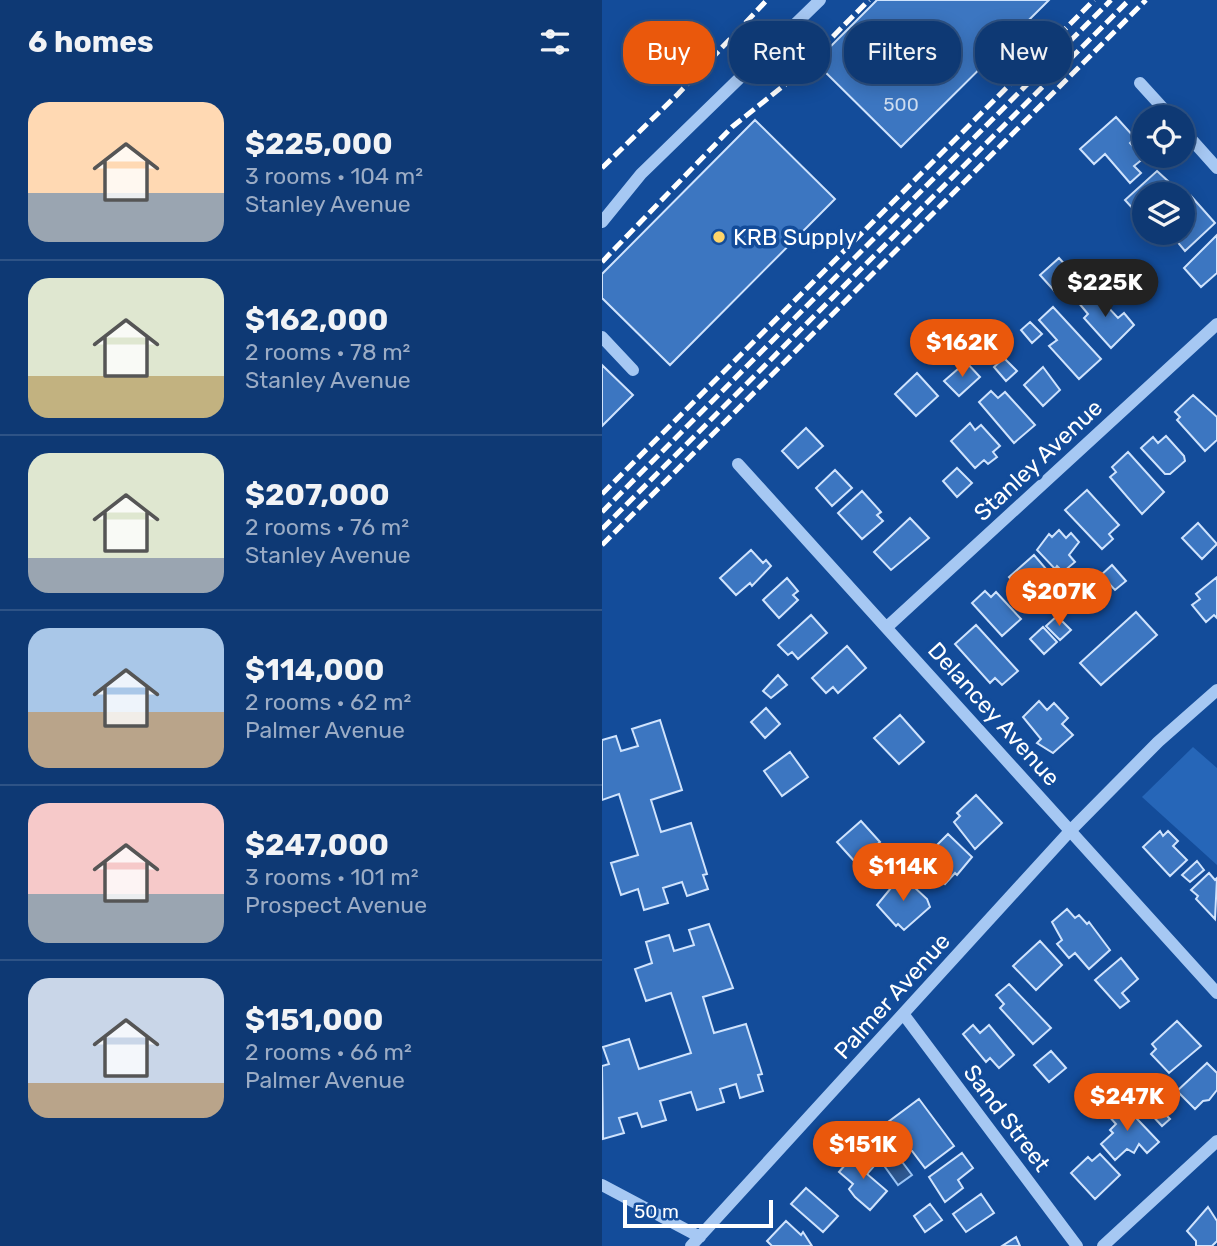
<!DOCTYPE html>
<html lang="en">
<head>
<meta charset="utf-8">
<style>
  body { margin:0; font-family:Rubik,sans-serif; background:#174079; color:#f1f3f6; height:100vh; display:flex; flex-direction:column; font-size:26px; white-space:nowrap }
  * { box-sizing:border-box; margin:0 }
  p { font-size:23px; color:#9bacc5 }
  .icon { flex:none; width:38px; height:38px; fill:none; stroke:currentColor; stroke-width:2; stroke-linecap:round; stroke-linejoin:round }
  .map { position:relative; flex:1; overflow:hidden }
  .side { display:flex; flex-direction:column; background:#0e3974; width:602px }
  .side>* { flex:none }
  .hud { position:absolute; left:21px; top:21px; width:488px; height:63px; display:flex; gap:14px }
  .fabs { position:absolute; left:530px; top:105px; display:grid; gap:14px }
  .fabs a { display:grid; place-items:center; width:63px; height:63px; border-radius:50%; background:#0e3974; box-shadow:0 4px 18px #0003,0 0 0 2px #2e5386; font-size:35px }
  .scale { position:absolute; left:21px; bottom:18px; width:150px; box-sizing:border-box; padding-left:7px; border:4px solid #fff; border-top:0; font-size:19px; line-height:24px; white-space:nowrap; color:#fff; -webkit-text-stroke:5px #134c9a; paint-order:stroke }
  .price { position:absolute; translate:-50% -60px; padding:0 16px; border-radius:24px; background:#ea580c; color:#fff; font-size:23px; line-height:46px; filter:drop-shadow(0 2px 4px #0008) }
  .price::after { content:''; position:absolute; left:50%; top:42px; width:21px; height:16px; margin-left:-10px; background:inherit; clip-path:polygon(0 0,100% 0,50% 100%) }
  .price.on { background:#222; color:#fff }
  ul { padding:0; list-style:none }
  li { display:flex; align-items:center; gap:21px; height:175px; padding:0 28px }
  li+li { border-top:2px solid #2e5386 }
  li span { display:grid; place-items:center; flex:none; width:196px; height:140px; border-radius:21px; color:#555 }
  li>.icon { margin-inline-start:auto }
  span .icon { width:84px; height:84px; fill:#fffc; stroke-width:1 }
  li b { font-size:30px }
  h2 { display:flex; justify-content:space-between; align-items:center; height:84px; padding:0 28px; font-size:30px }
  .pill { padding:0 24px; border-radius:28px; background:#0e3974; box-shadow:0 4px 18px #0003,0 0 0 2px #2e5386; font-size:24px; line-height:63px }
  .pill.on { background:#ea580c; color:#fff }
  main { display:flex; flex:1; min-height:0 }
  .map>svg:first-child { display:block }
  .green { fill:#2666b8 }
  .water { fill:#2d5790; stroke:#98c3f6; stroke-width:2 }
  .building { fill:#3c76c1; stroke:#cfe3fd; stroke-width:2 }
  .lines { fill:none; stroke-linecap:round; stroke-linejoin:round }
  .minor { stroke:#a6c8f3; stroke-width:12 }
  .rail { stroke:#fff; stroke-width:5; stroke-dasharray:12 5; stroke-linecap:butt }
  .poi-dot { fill:#ffd569; stroke:#134c9a; stroke-width:2.5 }
  .labels { text-anchor:middle; dominant-baseline:central; stroke-width:7; stroke-linejoin:round; paint-order:stroke }
  .number-label { font-size:19px; fill:#ceddf0 }
  .poi-label { font-size:23px; fill:#fff; stroke:#134c9a; text-anchor:start }
  .street-label { font-size:23px; fill:#fff; stroke:#134c9a }
</style>
</head>
<body>
<main>
<section class="side">
<h2>6 homes<svg class="icon" aria-label="filters" viewBox="0 0 24 24"><path d="M4 7h16M4 17h16"/><circle cx="9" cy="7" r="2"/><circle cx="15" cy="17" r="2"/></svg></h2>
<ul>
<li><span style="background:linear-gradient(#ffd9b3 65%,#9aa5b1 0)"><svg class="icon" aria-label="home" viewBox="0 0 24 24"><path d="M3 11l9-7 9 7M6 9v11h12V9"/></svg></span><div><b>$225,000</b><p>3 rooms · 104 m²</p><p>Stanley Avenue</p></div></li>
<li><span style="background:linear-gradient(#dfe7d0 70%,#c2b280 0)"><svg class="icon" aria-label="home" viewBox="0 0 24 24"><path d="M3 11l9-7 9 7M6 9v11h12V9"/></svg></span><div><b>$162,000</b><p>2 rooms · 78 m²</p><p>Stanley Avenue</p></div></li>
<li><span style="background:linear-gradient(#dfe7d0 75%,#9aa5b1 0)"><svg class="icon" aria-label="home" viewBox="0 0 24 24"><path d="M3 11l9-7 9 7M6 9v11h12V9"/></svg></span><div><b>$207,000</b><p>2 rooms · 76 m²</p><p>Stanley Avenue</p></div></li>
<li><span style="background:linear-gradient(#a9c7e8 60%,#b9a48a 0)"><svg class="icon" aria-label="home" viewBox="0 0 24 24"><path d="M3 11l9-7 9 7M6 9v11h12V9"/></svg></span><div><b>$114,000</b><p>2 rooms · 62 m²</p><p>Palmer Avenue</p></div></li>
<li><span style="background:linear-gradient(#f6c9c9 65%,#9aa5b1 0)"><svg class="icon" aria-label="home" viewBox="0 0 24 24"><path d="M3 11l9-7 9 7M6 9v11h12V9"/></svg></span><div><b>$247,000</b><p>3 rooms · 101 m²</p><p>Prospect Avenue</p></div></li>
<li><span style="background:linear-gradient(#c9d6e8 75%,#b9a48a 0)"><svg class="icon" aria-label="home" viewBox="0 0 24 24"><path d="M3 11l9-7 9 7M6 9v11h12V9"/></svg></span><div><b>$151,000</b><p>2 rooms · 66 m²</p><p>Palmer Avenue</p></div></li>
</ul>
</section>
<div class="map">
<svg width="615" height="1246" viewBox="0 0 615 1246">
  <rect width="100%" height="100%" fill="#134c9a"/>
  <path class="green" d="M591,747l24,21v97l-75,-68z"/>
  <path class="water" d="M294,1148l4,5 -3,2 15,20 -14,10 -18,-25z"/>
  <path class="building" d="M275,0h172l-148,147 -86,-85z
    M514,117l19,21 -5,5 14,15 -10,8 7,7 -11,10 -25,-29 -11,10 -14,-15z
    M153,120l80,79 -165,166 -68,-67v-24z
    M555,171l23,21 -36,2v27l-19,-21z
    M589,196l24,27 -30,28 -10,-12 10,-8 -2,-28z
    M615,235v38l-16,14 -17,-19z
    M457,258l19,21 -19,17 -19,-21z
    M490,290l26,28 6,-5 10,12 -23,23 -27,-30 4,-4 -10,-12z
    M451,307l48,52 -22,20 -30,-33 8,-6 -18,-20z
    M428,322l12,12 -10,9 -11,-13z
    M402,358l13,13 -11,10 -12,-14z
    M364,362l14,15 -21,19 -15,-15z
    M0,365l31,30 -31,31z
    M441,367l17,23 -17,16 -19,-21z
    M315,373l21,23 -22,20 -21,-22z
    M389,391l7,7 7,-6 30,33 -21,18 -35,-41z
    M591,395l24,22v23l-12,11 -28,-31 3,-3 -5,-5z
    M368,423l5,7 6,-5 19,21 -7,6 4,5 -9,7 -4,-4 -9,8 -24,-27z
    M204,428l17,18 -25,22 -16,-17z
    M564,436l18,20 1,5 -15,13h-5l-24,-26 12,-11 5,6z
    M526,452l36,40 -22,22 -32,-37 6,-5 -4,-5z
    M355,468l15,15 -15,14 -14,-16z
    M233,470l17,18 -20,18 -16,-18z
    M485,490l32,35 -10,9 4,5 -11,10 -37,-39z
    M260,491l19,21 -4,3 6,6 -21,18 -24,-26z
    M308,518l19,20 -38,32 -17,-18z
    M596,523l19,21 -15,15 -20,-21z
    M457,530l7,8 5,-5 8,9 -10,13 6,7 -12,10 -6,-6 -2,3 -18,-19 12,-16 3,3z
    M149,550l12,13 3,-3 5,6 -19,20 -2,-3 -14,12 -16,-17z
    M432,555l13,15 -5,4 12,13 -20,18 -25,-28z
    M510,565l14,16 -11,9 -14,-15z
    M615,577v41l-3,-3 -8,7 -14,-17 8,-6 -4,-5z
    M185,578l11,13 -5,4 5,5 -19,18 -16,-18z
    M383,591l6,6 5,-5 25,27 -19,17 -30,-33z
    M534,612l21,23 -56,50 -21,-22z
    M209,615l16,18 -29,26 -6,-7 -4,3 -10,-10z
    M455,616l14,14 -11,10 -14,-14z
    M374,625l42,46 -16,14 -7,-7 -5,5 -35,-39z
    M441,627l14,15 -13,12 -14,-15z
    M245,646l19,22 -28,25 -5,-6 -7,6 -14,-15z
    M176,675l9,10 -16,13 -8,-7z
    M437,701l8,9 7,-7 14,15 -6,6 11,11 -20,18 -16,-10 4,-4 -18,-22z
    M164,708l14,16 -15,14 -14,-16z
    M298,715l24,27 -25,22 -25,-26z
    M58,720l22,70 -31,10 10,32 30,-9 16,51 -4,1 5,14 -21,7 -5,-14 -19,6 5,15 -24,7 -6,-21 -17,6 -10,-32 27,-8 -19,-61 -17,6v-60l14,-4 5,15 17,-5 -6,-17z
    M188,752l18,25 -26,19 -18,-25z
    M374,795l26,28 -27,26 -21,-27 6,-6 -3,-3z
    M259,821l19,21 -24,21 -19,-21z
    M558,831l3,5 5,-5 10,10 -5,5 14,14 -17,16 -27,-29z
    M346,834l24,23 -15,18 -2,-2 -10,11 -24,-23z
    M595,861l7,9 -14,12 -8,-7z
    M297,873l28,26 3,8 -26,23 -6,-6 -2,2 -19,-21 14,-17 -4,-4z
    M607,873l6,7 2,-2 -2,41 -19,-20 2,-3 -7,-6z
    M465,909l8,9 4,-3 8,9 2,-2 21,28 -21,19 -14,-16 -6,5 -12,-14 5,-4 -10,-18z
    M107,924l24,64 -30,9 11,36 32,-9 16,50 -4,1 5,16 -23,7 -4,-14 -16,5 4,13 -27,8 -6,-18 -31,9 6,19 -24,7 -5,-14 -18,5 5,15 -21,6 -1,-73 7,-2 -6,-17 26,-8 10,30 52,-16 -20,-60 -25,8 -11,-32 17,-6 -6,-21 23,-7 5,16 20,-6 -5,-15z
    M438,941l22,24 -26,25 -23,-24z
    M519,958l17,21 -16,14 7,8 -9,7 -25,-28z
    M407,984l42,44 -18,16 -33,-36 4,-4 -8,-9z
    M575,1021l24,25 -32,27 -18,-19 5,-5 -4,-5z
    M371,1025l7,8 9,-8 25,30 -15,13 -9,-10 -4,4 -23,-28z
    M449,1051l15,17 -17,14 -15,-17z
    M605,1063l10,10v17l-8,10 -6,1 -8,8 -18,-18z
    M317,1099l35,47 -29,22 -13,-17 -10,-2 -18,-24z
    M518,1101l39,41 -12,11 -8,-9 -5,9 -7,-4 -12,11 -14,-16 12,-11 -3,-3 6,-6 -9,-10z
    M554,1105l14,14 -8,7 -13,-14z
    M255,1151l17,15 -7,8 20,17 -17,19 -15,-13 -6,-8 4,-5 -14,-12z
    M360,1153l11,15 -15,12 5,8 -18,14 -16,-25z
    M498,1154l20,21 -25,24 -24,-26 17,-16 4,4z
    M204,1188l32,28 -15,16 -32,-28z
    M379,1194l13,19 -28,19 -13,-18z
    M328,1204l12,16 -17,12 -11,-16z
    M606,1207l9,14v20l-5,5h-16v-5l-9,-10z
    M184,1221l15,14 2,-3 9,14h-40l-5,-5z
    M414,1237l4,9h-18z"/>
  <g class="lines">
    <path class="minor" d="M538,83l31,34
      M581,130l34,38
      M0,222l39,-48 179,-174
      M0,337l31,33
      M136,464l479,529
      M285,627l330,-303
      M302,1015l173,231
      M0,1185l98,52
      M89,1246l379,-415 88,-89 59,-52
      M501,1246l114,-105"/>
    <path class="rail" d="M0,168l76,-74 89,-94
      M0,262l130,-135 55,-44 82,-83
      M0,494l492,-494
      M0,512l509,-512
      M0,529l527,-529
      M0,545l544,-545"/>
  </g>
  <circle class="poi-dot" cx="117" cy="237" r="7"/>
  <g class="labels">
    <g class="number-label">
      <text x="299" y="104">500</text>
    </g>
    <g class="poi-label">
      <text x="131" y="237">KRB Supply</text>
    </g>
    <g class="street-label">
      <text transform="translate(436 460) rotate(-43)">Stanley Avenue</text>
      <text transform="translate(392 714) rotate(48)">Delancey Avenue</text>
      <text transform="translate(290 996) rotate(-48)">Palmer Avenue</text>
      <text transform="translate(405 1118) rotate(53)">Sand Street</text>
    </g>
  </g>
</svg>
<div class="fabs">
<a><svg class="icon" aria-label="locate" viewBox="0 0 24 24"><circle cx="12" cy="12" r="6"/><path d="M12 2v4M12 18v4M2 12h4M18 12h4"/></svg></a>
<a><svg class="icon" aria-label="layers" viewBox="0 0 24 24"><path d="M12 4l9 5-9 5-9-5zM3 14l9 5 9-5"/></svg></a>
</div>
<div class="scale">50 m</div>
<b class="price on" style="left:503px;top:319px">$225K</b>
<b class="price" style="left:360px;top:379px">$162K</b>
<b class="price" style="left:457px;top:628px">$207K</b>
<b class="price" style="left:301px;top:903px">$114K</b>
<b class="price" style="left:525px;top:1133px">$247K</b>
<b class="price" style="left:261px;top:1181px">$151K</b>
<div class="hud">
<a class="pill on">Buy</a>
<a class="pill">Rent</a>
<a class="pill">Filters</a>
<a class="pill">New</a>
</div>
</div>
</main>
</body>
</html>
